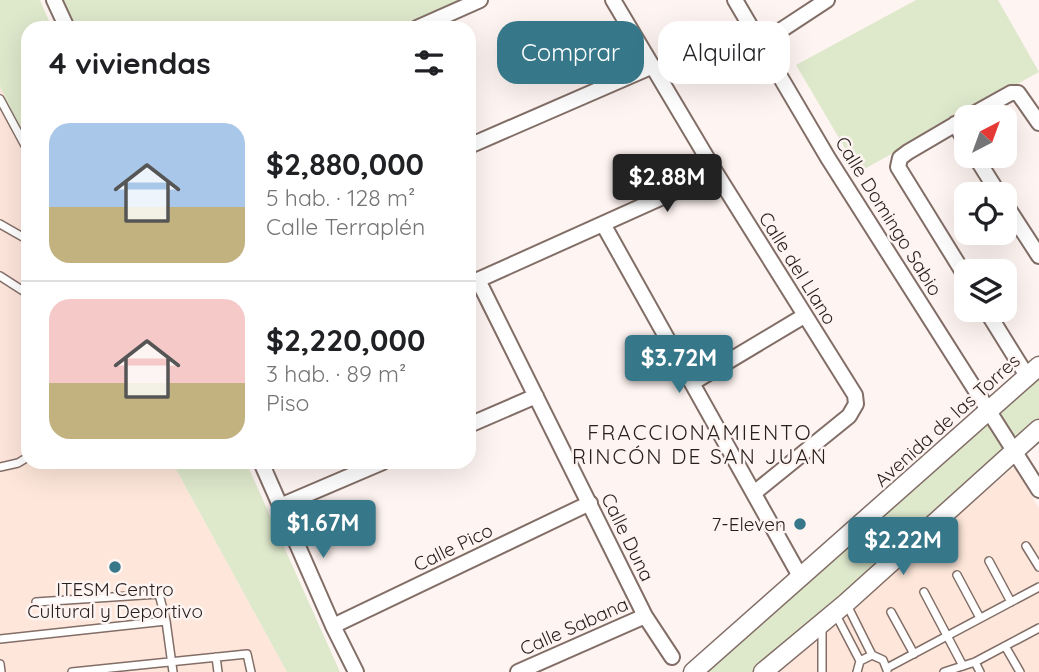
<!DOCTYPE html>
<html lang="es">
<head>
<meta charset="utf-8">
<style>
  body { margin:0; font-family:Quicksand,sans-serif; background:#f6f6f6; color:#202124; height:100vh; display:flex; flex-direction:column; font-size:26px; white-space:nowrap }
  * { box-sizing:border-box; margin:0 }
  p { font-size:23px; color:#757577 }
  .icon { flex:none; width:38px; height:38px; fill:none; stroke:currentColor; stroke-width:2; stroke-linecap:round; stroke-linejoin:round }
  .map { position:relative; flex:1; overflow:hidden }
  .side { position:absolute; left:21px; top:21px; width:455px; height:448px; display:flex; flex-direction:column; background:#fff; border-radius:21px; box-shadow:0 7px 28px #0002 }
  .side>* { flex:none }
  .banner { position:absolute; left:497px; top:21px; width:436px; height:63px; display:flex; gap:14px }
  .needle { width:46px; rotate:41deg }
  .tools { position:absolute; left:954px; top:105px; display:grid; gap:14px }
  .tools a { display:grid; place-items:center; width:63px; height:63px; border-radius:14px; background:#fff; box-shadow:0 7px 28px #0002; font-size:35px }
  .price { position:absolute; translate:-50% -60px; padding:0 16px; border-radius:7px; background:#36788a; color:#fff; font-size:23px; line-height:46px; filter:drop-shadow(0 2px 4px #0008) }
  .price::after { content:''; position:absolute; left:50%; top:42px; width:21px; height:16px; margin-left:-10px; background:inherit; clip-path:polygon(0 0,100% 0,50% 100%) }
  .price.current { background:#222; color:#fff }
  ul { padding:0; list-style:none }
  li { display:flex; align-items:center; gap:21px; height:175px; padding:0 28px }
  li+li { border-top:2px solid #e0e0e0 }
  li span { display:grid; place-items:center; flex:none; width:196px; height:140px; border-radius:21px; color:#555 }
  li>.icon { margin-inline-start:auto }
  span .icon { width:84px; height:84px; fill:#fffc; stroke-width:1 }
  li b { font-size:30px }
  h2 { display:flex; justify-content:space-between; align-items:center; height:84px; padding:0 28px; font-size:30px }
  .chip { padding:0 24px; border-radius:21px; background:#fff; box-shadow:0 7px 28px #0002; font-size:24px; line-height:63px }
  .chip.current { background:#36788a; color:#fff }
  .map>svg:first-child { display:block }
  .built { fill:#fee5dc }
  .education { fill:#fee7da }
  .green { fill:#dee8cb }
  .lines { fill:none; stroke-linecap:round; stroke-linejoin:round }
  .service-casing { stroke:#826e67; stroke-width:10 }
  .minor-casing { stroke:#826e67; stroke-width:18 }
  .tertiary-casing { stroke:#826e67; stroke-width:21 }
  .service { stroke:#fff; stroke-width:7 }
  .minor { stroke:#fff; stroke-width:14 }
  .tertiary { stroke:#fff; stroke-width:18 }
  .poi-dot { fill:#36788a; stroke:#fef4f1; stroke-width:2.5 }
  .labels { text-anchor:middle; dominant-baseline:central; stroke-width:5; stroke-linejoin:round; paint-order:stroke }
  .street-label { font-size:19px; fill:#271f1c; stroke:#fef4f1 }
  .poi-label { font-size:19px; fill:#271f1c; stroke:#fef4f1; text-anchor:end }
  .neighbourhood-label { font-size:21px; letter-spacing:2px; fill:#271f1c; stroke:#fef4f1 }
</style>
</head>
<body>
<div class="map">
<svg width="1039" height="672" viewBox="0 0 1039 672">
  <rect width="100%" height="100%" fill="#fef4f1"/>
  <path class="built" d="M0,86l28,61v312l-28,2z"/>
  <path class="education" d="M28,459v3h144l115,210h-287v-211z
    M1014,467l25,41v164h-267z"/>
  <path class="green" d="M0,0h40l12,28h-24v119l-28,-61z
    M61,0h403l-63,28h-328z
    M916,0h82l41,72 -180,100 -63,-107z
    M1039,368v61l-21,17 -24,-38z
    M987,422l19,31 -250,219h-56z
    M172,462h74l94,210h-53z"/>
  <g class="lines">
    <g class="service-casing">
      <path id="service" d="M0,99l28,52
        M0,224l28,16
        M0,276l28,18
        M0,467l18,-4 10,-6
        M1026,546l13,21
        M989,561l22,41
        M957,575l23,43
        M924,592l39,74
        M36,602l123,-8 7,27
        M846,603l26,52
        M891,612l23,42
        M835,613l25,48
        M0,639l166,-18 7,51
        M1005,646l15,26
        M216,657l2,15
        M975,662l5,10
        M0,664l1,8
        M887,668l152,-81
        M72,672l175,-18 4,18
        M822,672v-45
        M857,672l3,-11 12,-6 11,5 4,10
        M944,672l31,-10 64,-34"/>
    </g>
    <g class="minor-casing">
      <path id="minor" d="M54,0l13,28
        M613,0l103,173 139,222 1,9 -7,12 -95,77
        M735,0l93,158 211,332
        M417,28l63,-28
        M760,44l67,-44
        M968,117l43,-24h7l21,30
        M966,118l-58,34 -8,6 -2,9 68,110
        M955,124l11,18
        M469,146l184,-80
        M975,156l24,38
        M1004,202l35,54
        M603,224l198,354
        M478,280l167,336 27,41
        M469,284l247,-111
        M986,310l41,66
        M692,383l112,-67
        M469,425l67,-29
        M261,462l72,164 23,46
        M280,506l103,-44
        M333,626l257,-123
        M518,672l127,-56"/>
    </g>
    <g class="tertiary-casing">
      <path id="tertiary" d="M693,672l346,-306
        M763,672l83,-69 193,-174"/>
    </g>
    <use href="#service" class="service"/>
    <use href="#minor" class="minor"/>
    <use href="#tertiary" class="tertiary"/>
  </g>
  <g class="poi-dot">
    <circle cx="800" cy="524" r="7"/>
    <circle cx="115" cy="567" r="7"/>
  </g>
  <g class="labels">
    <g class="street-label">
      <text transform="translate(889 216) rotate(58)">Calle Domingo Sabio</text>
      <text transform="translate(798 268) rotate(58)">Calle del Llano</text>
      <text transform="translate(947 420) rotate(-42)">Avenida de las Torres</text>
      <text transform="translate(628 537) rotate(64)">Calle Duna</text>
      <text transform="translate(453 547) rotate(-26)">Calle Pico</text>
      <text transform="translate(574 626) rotate(-24)">Calle Sabana</text>
    </g>
    <g class="poi-label">
      <text x="786" y="524">7-Eleven</text>
      <text x="115" y="589" text-anchor="middle">ITESM Centro<tspan x="115" dy="22">Cultural y Deportivo</tspan></text>
    </g>
    <g class="neighbourhood-label">
      <text x="700" y="432">FRACCIONAMIENTO<tspan x="700" dy="24">RINCÓN DE SAN JUAN</tspan></text>
    </g>
  </g>
</svg>
<div class="tools">
<a><svg class="needle" viewBox="-14 -14 28 28"><path d="M0-13l5 13h-10z" fill="#e53935"/><path d="M0 13l5-13h-10z" fill="#757577"/></svg></a>
<a><svg class="icon" aria-label="locate" viewBox="0 0 24 24"><circle cx="12" cy="12" r="6"/><path d="M12 2v4M12 18v4M2 12h4M18 12h4"/></svg></a>
<a><svg class="icon" aria-label="layers" viewBox="0 0 24 24"><path d="M12 4l9 5-9 5-9-5zM3 14l9 5 9-5"/></svg></a>
</div>
<b class="price current" style="left:667px;top:214px">$2.88M</b>
<b class="price" style="left:679px;top:395px">$3.72M</b>
<b class="price" style="left:323px;top:560px">$1.67M</b>
<b class="price" style="left:903px;top:577px">$2.22M</b>
<div class="banner">
<a class="chip current">Comprar</a>
<a class="chip">Alquilar</a>
</div>
<section class="side">
<h2>4 viviendas<svg class="icon" aria-label="filters" viewBox="0 0 24 24"><path d="M4 7h16M4 17h16"/><circle cx="9" cy="7" r="2"/><circle cx="15" cy="17" r="2"/></svg></h2>
<ul>
<li><span style="background:linear-gradient(#a9c7e8 60%,#c2b280 0)"><svg class="icon" aria-label="home" viewBox="0 0 24 24"><path d="M3 11l9-7 9 7M6 9v11h12V9"/></svg></span><div><b>$2,880,000</b><p>5 hab. · 128 m²</p><p>Calle Terraplén</p></div></li>
<li><span style="background:linear-gradient(#f6c9c9 60%,#c2b280 0)"><svg class="icon" aria-label="home" viewBox="0 0 24 24"><path d="M3 11l9-7 9 7M6 9v11h12V9"/></svg></span><div><b>$2,220,000</b><p>3 hab. · 89 m²</p><p>Piso</p></div></li>
</ul>
</section>
</div>
</body>
</html>
